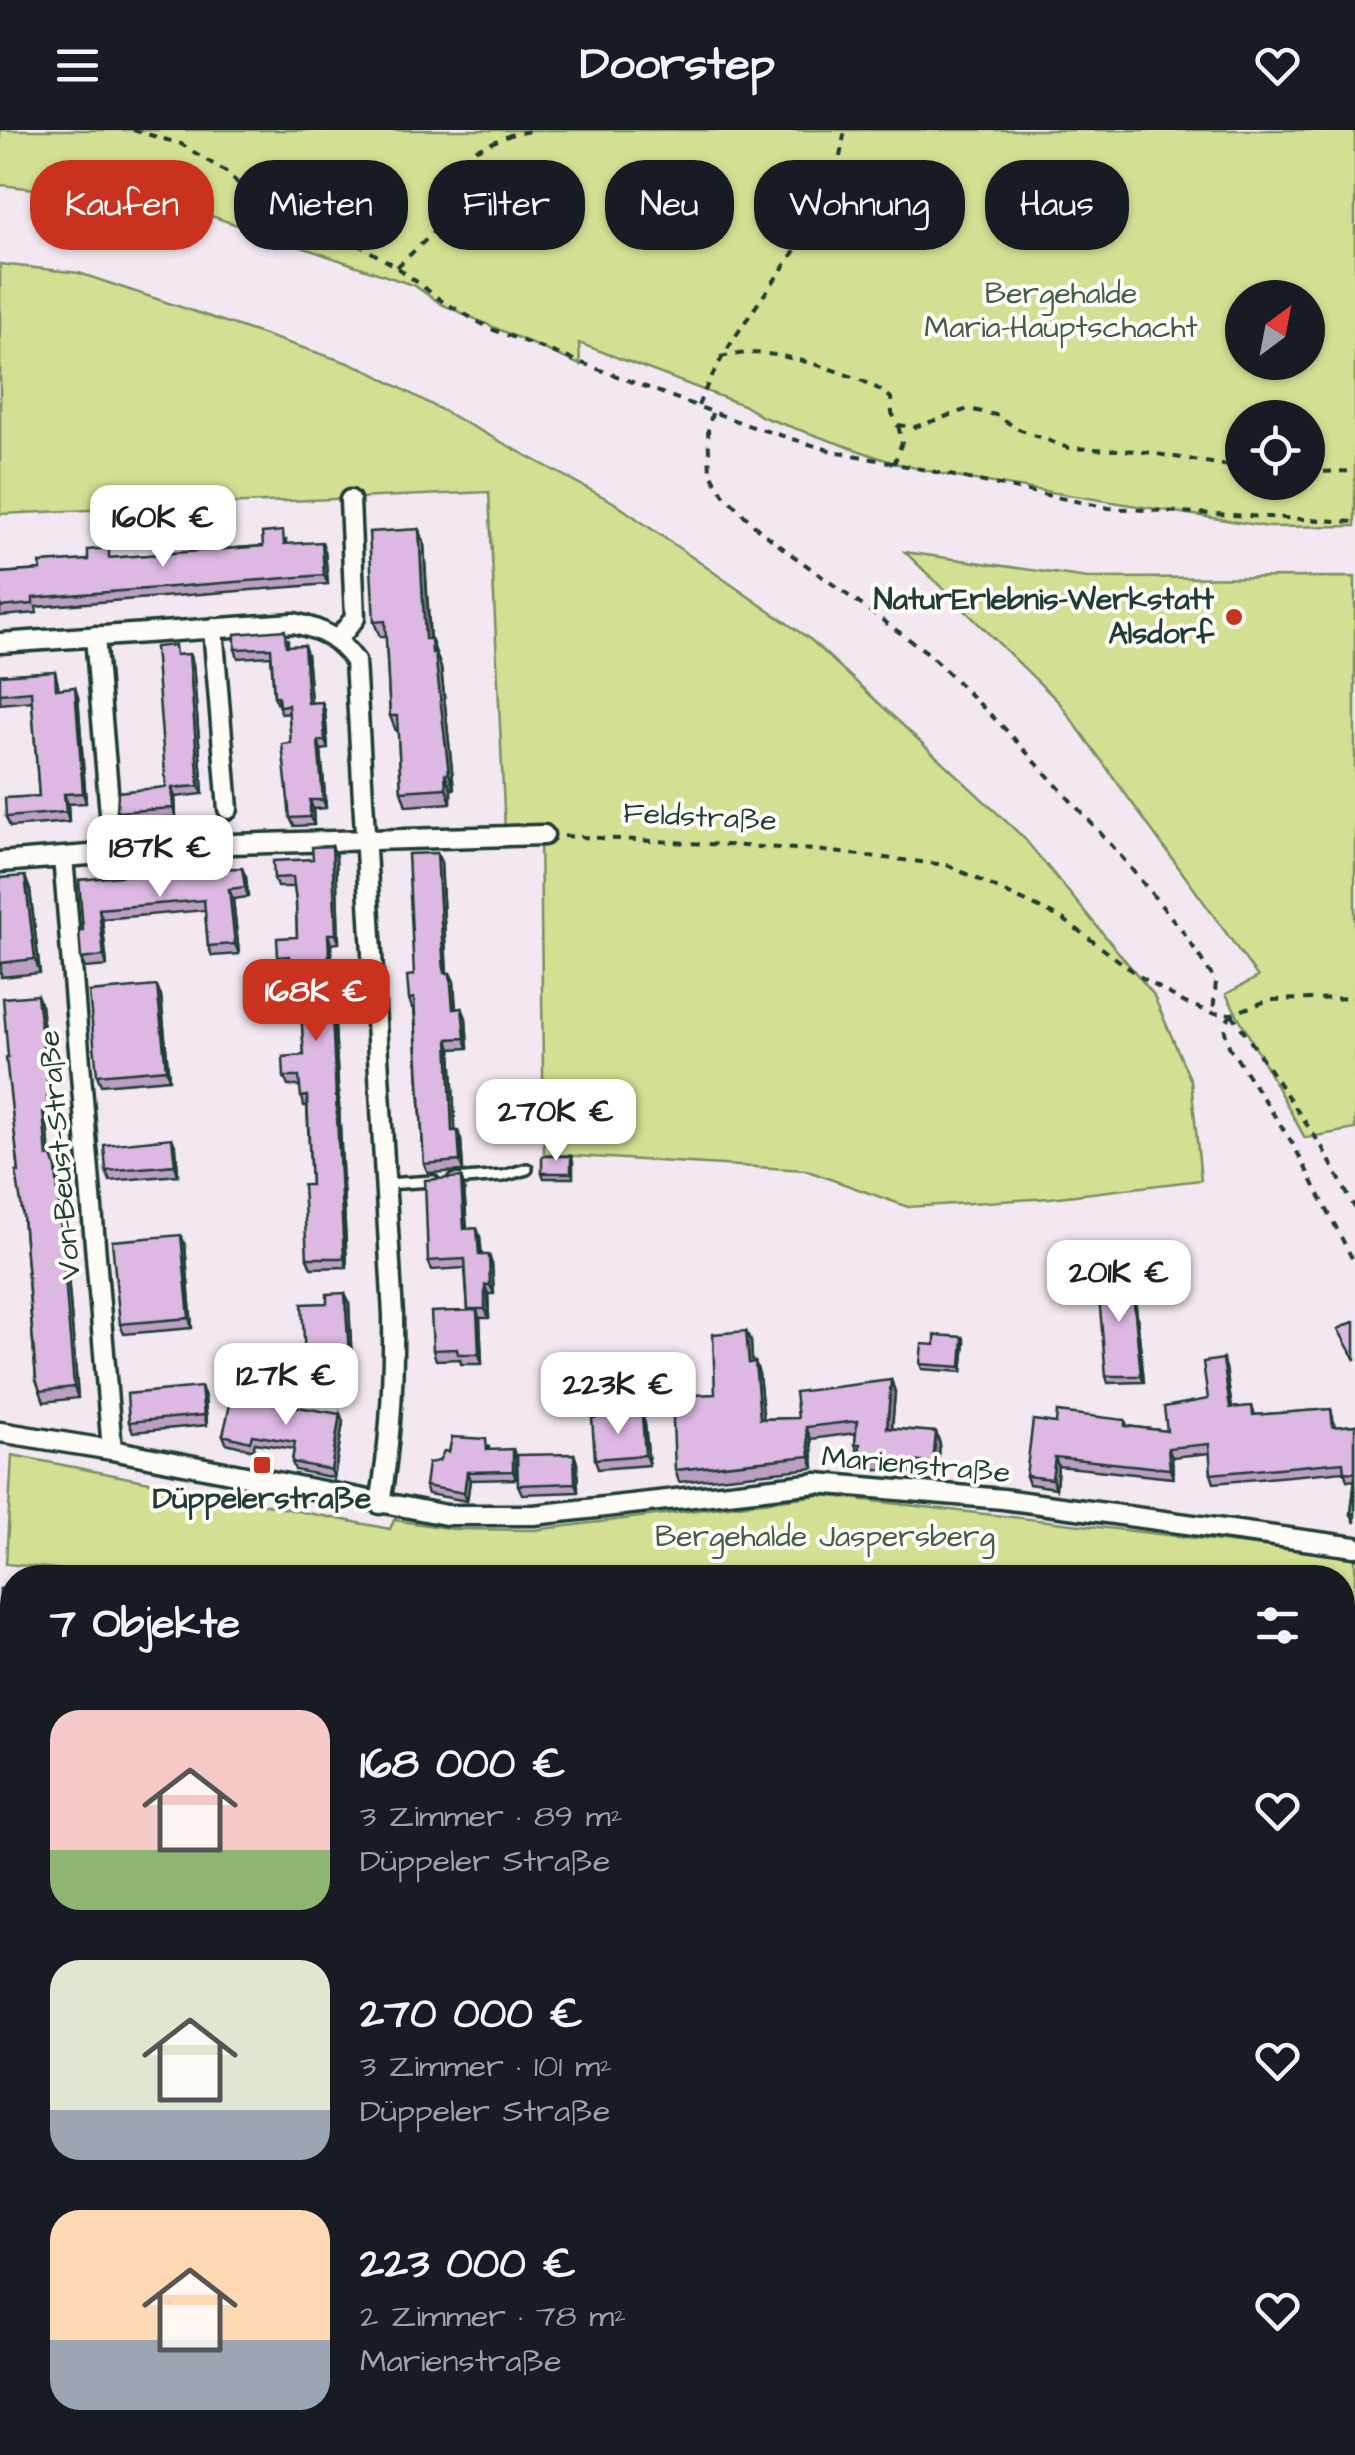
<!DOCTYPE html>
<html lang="de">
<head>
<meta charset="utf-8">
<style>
  body { margin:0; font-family:"Architects Daughter",sans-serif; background:#20242c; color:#f1f3f6; height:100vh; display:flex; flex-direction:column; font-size:38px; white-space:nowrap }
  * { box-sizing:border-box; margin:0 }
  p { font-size:32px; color:#9ea1a6 }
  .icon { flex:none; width:55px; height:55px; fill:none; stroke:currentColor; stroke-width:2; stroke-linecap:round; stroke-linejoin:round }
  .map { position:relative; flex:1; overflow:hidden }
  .drawer { position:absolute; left:0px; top:1435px; width:1355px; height:890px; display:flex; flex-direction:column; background:#171b24; border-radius:40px 40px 0 0; box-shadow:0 2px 8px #0004 }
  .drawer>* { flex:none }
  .top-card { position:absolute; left:30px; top:30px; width:1295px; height:90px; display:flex; gap:20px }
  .needle { width:65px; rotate:32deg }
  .controls { position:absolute; left:1225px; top:150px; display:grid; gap:20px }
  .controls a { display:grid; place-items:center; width:100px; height:100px; border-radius:50%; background:#171b24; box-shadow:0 2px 8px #0004; font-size:50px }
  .price { position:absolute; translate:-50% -85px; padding:0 22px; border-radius:20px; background:#fff; color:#222; font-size:32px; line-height:65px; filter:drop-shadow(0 2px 5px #0008) }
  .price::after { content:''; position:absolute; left:50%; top:60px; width:30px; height:22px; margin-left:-15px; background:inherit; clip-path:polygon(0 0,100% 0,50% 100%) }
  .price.selected { background:#c8321e; color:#fff }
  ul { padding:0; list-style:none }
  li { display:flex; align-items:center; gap:30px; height:250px; padding:0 50px }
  li span { display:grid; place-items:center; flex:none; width:280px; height:200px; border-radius:30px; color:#555 }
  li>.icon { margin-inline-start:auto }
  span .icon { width:120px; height:120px; fill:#fffc; stroke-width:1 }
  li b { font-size:42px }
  h2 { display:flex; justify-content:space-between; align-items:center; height:120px; padding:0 50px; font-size:42px }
  .pill { padding:0 35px; border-radius:40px; background:#171b24; box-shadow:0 2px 8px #0004; font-size:35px; line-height:90px }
  .pill.selected { background:#c8321e; color:#fff }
  header { display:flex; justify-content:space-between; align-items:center; height:130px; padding:0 50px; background:#171b24; font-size:45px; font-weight:800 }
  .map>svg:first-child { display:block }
  .green { fill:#d3e093; stroke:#798e64; stroke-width:2.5; fill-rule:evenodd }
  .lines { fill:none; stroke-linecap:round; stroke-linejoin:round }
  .service-casing { stroke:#1f3d34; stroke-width:16 }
  .minor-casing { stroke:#1f3d34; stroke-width:25 }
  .path { stroke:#1f3d34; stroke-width:4; stroke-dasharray:8 8; stroke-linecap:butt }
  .service { stroke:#fdfcf7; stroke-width:9 }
  .minor { stroke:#fdfcf7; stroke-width:18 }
  .wall { fill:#bd9ec3; stroke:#1f3d34; stroke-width:2.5 }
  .shaded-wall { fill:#9a819f; stroke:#1f3d34; stroke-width:2.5 }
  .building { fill:#dcb8e3; stroke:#1f3d34; stroke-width:2.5 }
  .poi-dot { fill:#c8321e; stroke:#fdfcf7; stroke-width:4 }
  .labels { text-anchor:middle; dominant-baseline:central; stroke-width:8; stroke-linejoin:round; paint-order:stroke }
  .park-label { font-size:30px; fill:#435e47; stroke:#fdfcf7 }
  .poi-label { font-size:30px; font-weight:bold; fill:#1f3d34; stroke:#fdfcf7; text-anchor:end }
  .street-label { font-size:30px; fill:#1f3d34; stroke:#fdfcf7 }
</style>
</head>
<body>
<header><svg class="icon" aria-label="menu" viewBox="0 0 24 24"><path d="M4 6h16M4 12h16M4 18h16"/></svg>Doorstep<svg class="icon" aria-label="heart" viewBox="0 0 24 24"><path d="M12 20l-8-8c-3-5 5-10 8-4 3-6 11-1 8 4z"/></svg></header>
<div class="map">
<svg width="1355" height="2325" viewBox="0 0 1355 2325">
  <rect width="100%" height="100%" fill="#f3e8f1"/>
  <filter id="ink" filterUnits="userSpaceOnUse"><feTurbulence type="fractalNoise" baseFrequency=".01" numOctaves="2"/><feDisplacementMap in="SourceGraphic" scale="20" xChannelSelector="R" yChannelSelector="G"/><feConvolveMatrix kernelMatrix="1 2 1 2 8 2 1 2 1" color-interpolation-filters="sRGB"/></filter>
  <g filter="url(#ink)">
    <path class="green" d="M0,0h1355v396l-86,1 -313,-50 -62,-14 -131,-46 -20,-12 -164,-62 1,22 -139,-61 -26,-18 -233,-80 -182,-21zM1242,168h66v64h-66zM1242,288h66v64h-66z
      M0,134l79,9 284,95 250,134 198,138 212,197 130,157 38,87 10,99 -151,18 -142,9 -103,-37 -261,-16 -4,-325 -35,2 -16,-339 -489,22z
      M905,422l183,26 267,-1v552l-50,9 -79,-144 32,-17 -199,-275z
      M12,1325l378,74 4,-9 60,9 80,1 287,-35 459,53 75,6v818l-12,8 -1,-802h-1198l-138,-14z
      M12,1712v166l-12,2v-165z
      M388,2313v-1l241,1 -17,1 3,11h-223z
      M846,2313v-1l354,1 -35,12h-316z"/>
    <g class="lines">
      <g class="service-casing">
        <path id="service" d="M453,1050l50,-4 24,-7
          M386,1054l47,-3"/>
      </g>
      <g class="minor-casing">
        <path id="minor" d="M213,498l15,181
          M95,506l15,178
          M338,509l17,-21 -5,-118
          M0,513l294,-20c30,7 43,14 61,38l38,654c1,64 -2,125 -13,189
          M63,727l49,593
          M0,732l230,-18 314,-9
          M0,1302l112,18 334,65h88l283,-32 186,16 352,48
          M0,1698l12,-3
          M0,1896l12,-4
          M140,2312l3,13"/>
      </g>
      <path class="path" d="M133,0l48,14 45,28 35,33 41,7 95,55 45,34 49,28 259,97 79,24 280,58 246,14
        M397,137l34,-32 20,-32 23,-53 39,-16 23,-4
        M720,227c16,-3 31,-5 47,-3 30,3 103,24 124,44l1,15 6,12 17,2 53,-18 28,6 22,14 50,19 71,3 103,17
        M698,276c34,-84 104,-146 137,-231 5,-14 7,-30 10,-45
        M712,283l-4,17 2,42 13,22 34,34 31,24 140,101 78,77 109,119 69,84 32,49 -3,31
        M894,334l8,-22 -4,-17
        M1308,342l47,-1
        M564,706l251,14 132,15 116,54 78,58 44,26 28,10 19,1 37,-14 86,-2
        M1232,884c-10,11 -8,20 -2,34l63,96 62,120
        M1232,884l90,133 33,61"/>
      <use href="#service" class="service"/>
      <use href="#minor" class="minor"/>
    </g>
    <path class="wall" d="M419,399l5,15 6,95h1l10,29 13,121h-3v14l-45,3 -5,-15 -3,-60h-2l-6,-15 -4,-79h-6l-6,-15z
      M286,410v4l39,7 3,33 -292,23 1,6 -37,3v-43l41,-3 71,-12 151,-12z
      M288,509v7l19,8 4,49 11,-1 3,9 3,38 -7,1 5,58 -13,1 1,16 -20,1 -4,-8 1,-75 -2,-30 -7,1 -8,-18 -3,-40 -33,2 -3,-9z
      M189,524l4,9 10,131 -28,3 1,20 -56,4 -3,-9 49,-25 12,-132z
      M55,541l4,18 19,8 8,106 -18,1 1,18 -59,5 -4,-10 33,-21 -7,-95 -32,3v-29z
      M332,716l4,10 3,87 -8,1 16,323 -36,1 -4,-10 4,-73 -4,-79h-3l-4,-20h-12l-4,-9 20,-22 -3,-50h-6l-4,-9 -1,-30h-8l-4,-9 19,-20 -1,-36 -2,-14h-17l-3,-9 39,-19z
      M441,732l6,111h3l4,9 2,27 6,-1 4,10 2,30 -17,1 4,82 6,9 2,31 -35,2 -4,-9 -10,-156h-2l-3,-9z
      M246,747l2,20 -15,2 6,55 -27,2 -4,-10 -3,-36 -103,9 5,47 -22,2 -4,-9 2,-29 -4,-50z
      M0,748l30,12 10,83 -39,4z
      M37,865l4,10 12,104h-3l2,12 -5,1 3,35 10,22 18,219 -34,4 -8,-23 -13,-163 -15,-159z
      M161,866l8,83 -68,6 -4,-10z
      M176,1018l2,27 -68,6 -4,-10z
      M571,1026l2,5v17h-29l-2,-5z
      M461,1047l3,10 3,41 13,9 2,18 10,9 2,30h-6l1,24h-9l2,46h-21l-1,-5 -24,1 -3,-10 35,-40 -3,-42 -33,2 -4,-9z
      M185,1115l7,83 -68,6 -4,-10z
      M1131,1143l2,7 11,102 -36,1 -2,-7z
      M345,1163l4,10 3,62 -44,1 -3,-9 22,-54z
      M963,1207l2,5 -3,30 -40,-3 -2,-5 15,-19z
      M751,1212l1,21 3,-1 4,12 4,45 35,-1 93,-38 4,12 -3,37 48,15 -3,30 -74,-6 -8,-24 1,-11 -45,6 3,29 -135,14 -4,-12z
      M1223,1229l3,9 6,40 20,-2 3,9 76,-6 4,18 20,-2v98l-4,-9 4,-33 -8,-1 -3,-9 -130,12 -3,-9 -1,-21 -38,4 1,21 -115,-12 -2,22 -27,-4 -3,-8 30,-53 69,-3 2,6 40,5 41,-32z
      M201,1257l4,10 2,28 -74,7 -4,-10z
      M340,1284l3,8 -9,56 -39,-8 -3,-8 2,-13 -39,-6 -2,7 -27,-7 -3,-8z
      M642,1285l3,9 4,41 -51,4 -3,-10z
      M489,1317v3l27,8v21l-46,1 -3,21 -39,-7 -3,-8 14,-25 10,-9z
      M574,1324l3,9 1,29 -56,2 -4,-9z
      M12,1457v84l-11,3 -1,-85z
      M0,1966l12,5v34l-10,3 -2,-6z
      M1355,2302v23h-37l-1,-2 -7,2h-34l-4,-13h70z
      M174,2312h39l2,5 -13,4 -25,1z"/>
    <path class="shaded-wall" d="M419,399l5,15 6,110 -5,-15z
      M322,412l3,9 3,33 -4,-9z
      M431,509l10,29 13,121 -5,-15z
      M304,515l3,9 5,58 -4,-9z
      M189,524l4,9 10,131 -4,-8z
      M75,557l3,10 8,106 -3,-10z
      M322,572l3,9 3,38 -3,-8z
      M318,611l3,9 5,58 -3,-8z
      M445,644l6,15v14l-5,-15z
      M172,658l3,9 1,20 -3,-9z
      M64,664l4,10 1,18 -3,-10z
      M310,670l3,9 1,16 -4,-8z
      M332,716l4,10 3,87 -3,-9z
      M437,723l4,9 6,121 -3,-10z
      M242,738l4,9 2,20 -3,-10z
      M25,746l5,14 10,83 -5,-14z
      M229,759l4,10 6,55 -4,-10z
      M99,779l3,10 5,47 -3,-10z
      M328,804l3,10 16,323 -3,-9z
      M450,843l4,9 2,37 -3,-10z
      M157,856l4,10 8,83 -3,-10z
      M37,865l4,10 12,104 -4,-11z
      M462,878l4,10 2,30 -3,-10z
      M448,909l3,10 5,92 -4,-10z
      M43,981l4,11 4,46 -4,-11z
      M458,1001l3,9 2,31 -3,-10z
      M172,1008l4,10 2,27 -3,-10z
      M52,1026l8,23 18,219 -4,-11z
      M461,1047l3,10 3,51 -3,-9z
      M477,1098l3,9 2,28 -3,-10z
      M181,1105l4,10 7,83 -3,-10z
      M489,1125l3,9 2,30 -4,-9z
      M1131,1143l2,7 11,102 -3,-6z
      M485,1155l3,9 1,24 -4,-9z
      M345,1163l4,10 3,62 -3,-10z
      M477,1180l3,10 2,44 -3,-10z
      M746,1201l5,11 2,33 -4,-12z
      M963,1207l2,5 -3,30 -1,-5z
      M1223,1229l3,9 7,49 -3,-9z
      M755,1232l4,12 6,57 -5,-12z
      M891,1250l4,12 -4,48 -4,-12z
      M201,1257l4,10 2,28 -3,-10z
      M340,1284l3,8 -9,56 -3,-8z
      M642,1285l3,9 4,41 -4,-10z
      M806,1297l5,12 3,29 -4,-12z
      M936,1302l4,12 -3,30 -4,-11z
      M1168,1318l4,9 1,21 -3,-9z
      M513,1319l3,9v21l-3,-8z
      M574,1324l3,9 1,29 -3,-9z
      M1055,1327l3,9 -2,22 -4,-9z
      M467,1342l3,8 -3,21 -3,-8z"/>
    <path class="building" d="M419,399l6,110h6l1,14h3l14,121h-4l1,14 -45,3 -4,-75h-7l-5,-95 -11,1 -5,-90z
      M283,401l1,13 38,-2 2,33 -291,23v6l-33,3v-34l41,-3 -1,-7 48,-3v-10l21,-2v10l154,-12 -1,-13z
      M285,500l1,16 18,-1 4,58 14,-1 3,39h-7l5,59h-13v17l-20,1 -8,-74 9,-1 -3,-38 -9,1 -1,-10h-4l-3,-48 -36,1v-15z
      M175,515l1,10 13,-1 10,132 -27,2 1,20 -56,4 1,-20 48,-5 -11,-140z
      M55,541l1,18 19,-2 8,106 -19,1 2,18 -60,5 -1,-19 34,-2 -8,-105 -31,3v-19z
      M332,716l4,88h-8l16,324h-37l-4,-73h8l-4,-89 -6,1 -2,-20h-15l-1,-20 21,-2 -4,-59h-9l-2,-40 -11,1 -1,-19 20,-1 -1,-36 -3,-24 -19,1 -1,-17 40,-2 -1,-12z
      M437,723l7,120h6l3,36 9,-1 3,30 -17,1 4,92h6l2,30 -36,3 -10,-166 -5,1 -2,-23 7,-1 -6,-121z
      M242,738l3,19 -16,2 6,55 -27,2 -4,-46 -105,9 5,47 -23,3 -2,-29h4l-4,-50 113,-11z
      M25,746l10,83 -35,4v-85z
      M157,856l9,83 -69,6 -8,-83z
      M37,865l12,103h-2l1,12 -5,1 4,46 5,-1 4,12 18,219 -34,4 -4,-12 -13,-163 -7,-44h3l-13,-114 2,-1 -5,-59z
      M172,1008l3,27 -69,6 -2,-26z
      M542,1026h29v17h-29z
      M461,1047l3,52 13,-1 2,27h10l1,30h-5v24h-17l-3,-50 -37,2 -3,-81z
      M181,1105l8,83 -69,6 -8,-83z
      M1131,1143l10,103h-35l-9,-102z
      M345,1163l4,62 -44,2 -3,-53 25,-1v-9z
      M477,1180l2,44h-21l-1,-5 -24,1 -2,-38z
      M1355,1191v39l-17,-31z
      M746,1201l3,32 6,-1 5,57 38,-1 -3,-26 96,-12 -4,48 49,4 -3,31 -74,-6 1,-13h-5l2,-23 -51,6 4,29 -135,14 -3,-74 43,-2 -2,-60z
      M935,1205l28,2 -2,30 -41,-3 2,-20 13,1z
      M1223,1229l7,49 22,-2 1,9 78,-6 2,18 22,-2v48l-11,-1 -1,-10 -132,12 -2,-30 -41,4 2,21 -115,-12 -3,22 -26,-3 7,-56 23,3 1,-11 68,8v6l42,5 -3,-24 44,-8 -5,-37z
      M201,1257l3,28 -75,7 -2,-28z
      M232,1266l108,18 -9,56 -39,-8 3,-20 -43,-7 -2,7 -27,-7z
      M642,1285l3,40 -50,4 -3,-41z
      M452,1307l34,2 1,11 26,-1v22l-46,1 -3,21 -39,-7 3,-23 11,-2 5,-10 5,1z
      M574,1324l1,29 -57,2 -1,-30z
      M1355,1347v37h-4z
      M12,1457v68l-12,3v-69z
      M10,1963l2,10v21l-12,3v-31z
      M12,2172v29l-7,-26z
      M1355,2302v22l-3,1h-34l-3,-11 -39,11 -4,-13h70v-6z
      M60,2312h38l4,13h-38z
      M174,2312h24l4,13h-33l8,-3z
      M1266,2314l4,11h-32l-1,-2z"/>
  </g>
  <g class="poi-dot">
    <circle cx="1234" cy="487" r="10"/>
    <rect x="252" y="1325" width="20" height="20" rx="5"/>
  </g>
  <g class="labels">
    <g class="park-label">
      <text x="1061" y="164">Bergehalde<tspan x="1061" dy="34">Maria-Hauptschacht</tspan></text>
      <text x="825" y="1407">Bergehalde Jaspersberg</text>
    </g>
    <g class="poi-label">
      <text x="1214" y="470">NaturErlebnis-Werkstatt<tspan x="1214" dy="34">Alsdorf</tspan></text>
      <text x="262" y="1369" text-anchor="middle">Düppelerstraße</text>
    </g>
    <g class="street-label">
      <text transform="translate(700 687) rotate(3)">Feldstraße</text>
      <text transform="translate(60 1025) rotate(-95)">Von-Beust-Straße</text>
      <text transform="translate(916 1335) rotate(5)">Marienstraße</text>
    </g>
  </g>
</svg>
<div class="controls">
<a><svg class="needle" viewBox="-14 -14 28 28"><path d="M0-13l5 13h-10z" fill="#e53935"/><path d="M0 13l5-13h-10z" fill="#9ea1a6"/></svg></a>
<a><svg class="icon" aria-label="locate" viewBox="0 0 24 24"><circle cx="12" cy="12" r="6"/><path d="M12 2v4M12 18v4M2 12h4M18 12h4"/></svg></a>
</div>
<b class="price" style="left:163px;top:440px">160K €</b>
<b class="price" style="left:160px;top:770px">187K €</b>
<b class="price selected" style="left:316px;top:914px">168K €</b>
<b class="price" style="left:556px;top:1034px">270K €</b>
<b class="price" style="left:1119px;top:1195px">201K €</b>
<b class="price" style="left:286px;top:1298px">127K €</b>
<b class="price" style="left:618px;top:1307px">223K €</b>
<div class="top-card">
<a class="pill selected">Kaufen</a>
<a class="pill">Mieten</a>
<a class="pill">Filter</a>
<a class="pill">Neu</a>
<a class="pill">Wohnung</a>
<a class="pill">Haus</a>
</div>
<section class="drawer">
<h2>7 Objekte<svg class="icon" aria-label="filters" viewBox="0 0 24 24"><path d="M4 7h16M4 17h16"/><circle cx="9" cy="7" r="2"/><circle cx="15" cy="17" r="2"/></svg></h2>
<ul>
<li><span style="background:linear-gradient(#f6c9c9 70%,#8fb573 0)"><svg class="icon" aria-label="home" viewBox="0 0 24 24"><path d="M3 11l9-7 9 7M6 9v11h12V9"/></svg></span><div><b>168 000 €</b><p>3 Zimmer · 89 m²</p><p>Düppeler Straße</p></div><svg class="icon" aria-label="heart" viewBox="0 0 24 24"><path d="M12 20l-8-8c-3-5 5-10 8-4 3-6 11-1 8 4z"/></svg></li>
<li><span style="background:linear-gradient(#dfe7d0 75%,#9aa5b1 0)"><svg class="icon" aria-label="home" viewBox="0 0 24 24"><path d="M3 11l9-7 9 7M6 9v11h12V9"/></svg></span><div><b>270 000 €</b><p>3 Zimmer · 101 m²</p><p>Düppeler Straße</p></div><svg class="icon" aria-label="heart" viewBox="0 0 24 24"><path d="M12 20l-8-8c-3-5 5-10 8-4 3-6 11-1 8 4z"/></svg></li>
<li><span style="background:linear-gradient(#ffd9b3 65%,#9aa5b1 0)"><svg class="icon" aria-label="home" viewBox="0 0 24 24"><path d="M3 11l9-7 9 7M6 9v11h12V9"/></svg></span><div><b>223 000 €</b><p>2 Zimmer · 78 m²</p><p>Marienstraße</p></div><svg class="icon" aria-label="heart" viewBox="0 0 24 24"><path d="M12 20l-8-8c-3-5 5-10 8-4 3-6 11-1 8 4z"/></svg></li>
</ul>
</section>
</div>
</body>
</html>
